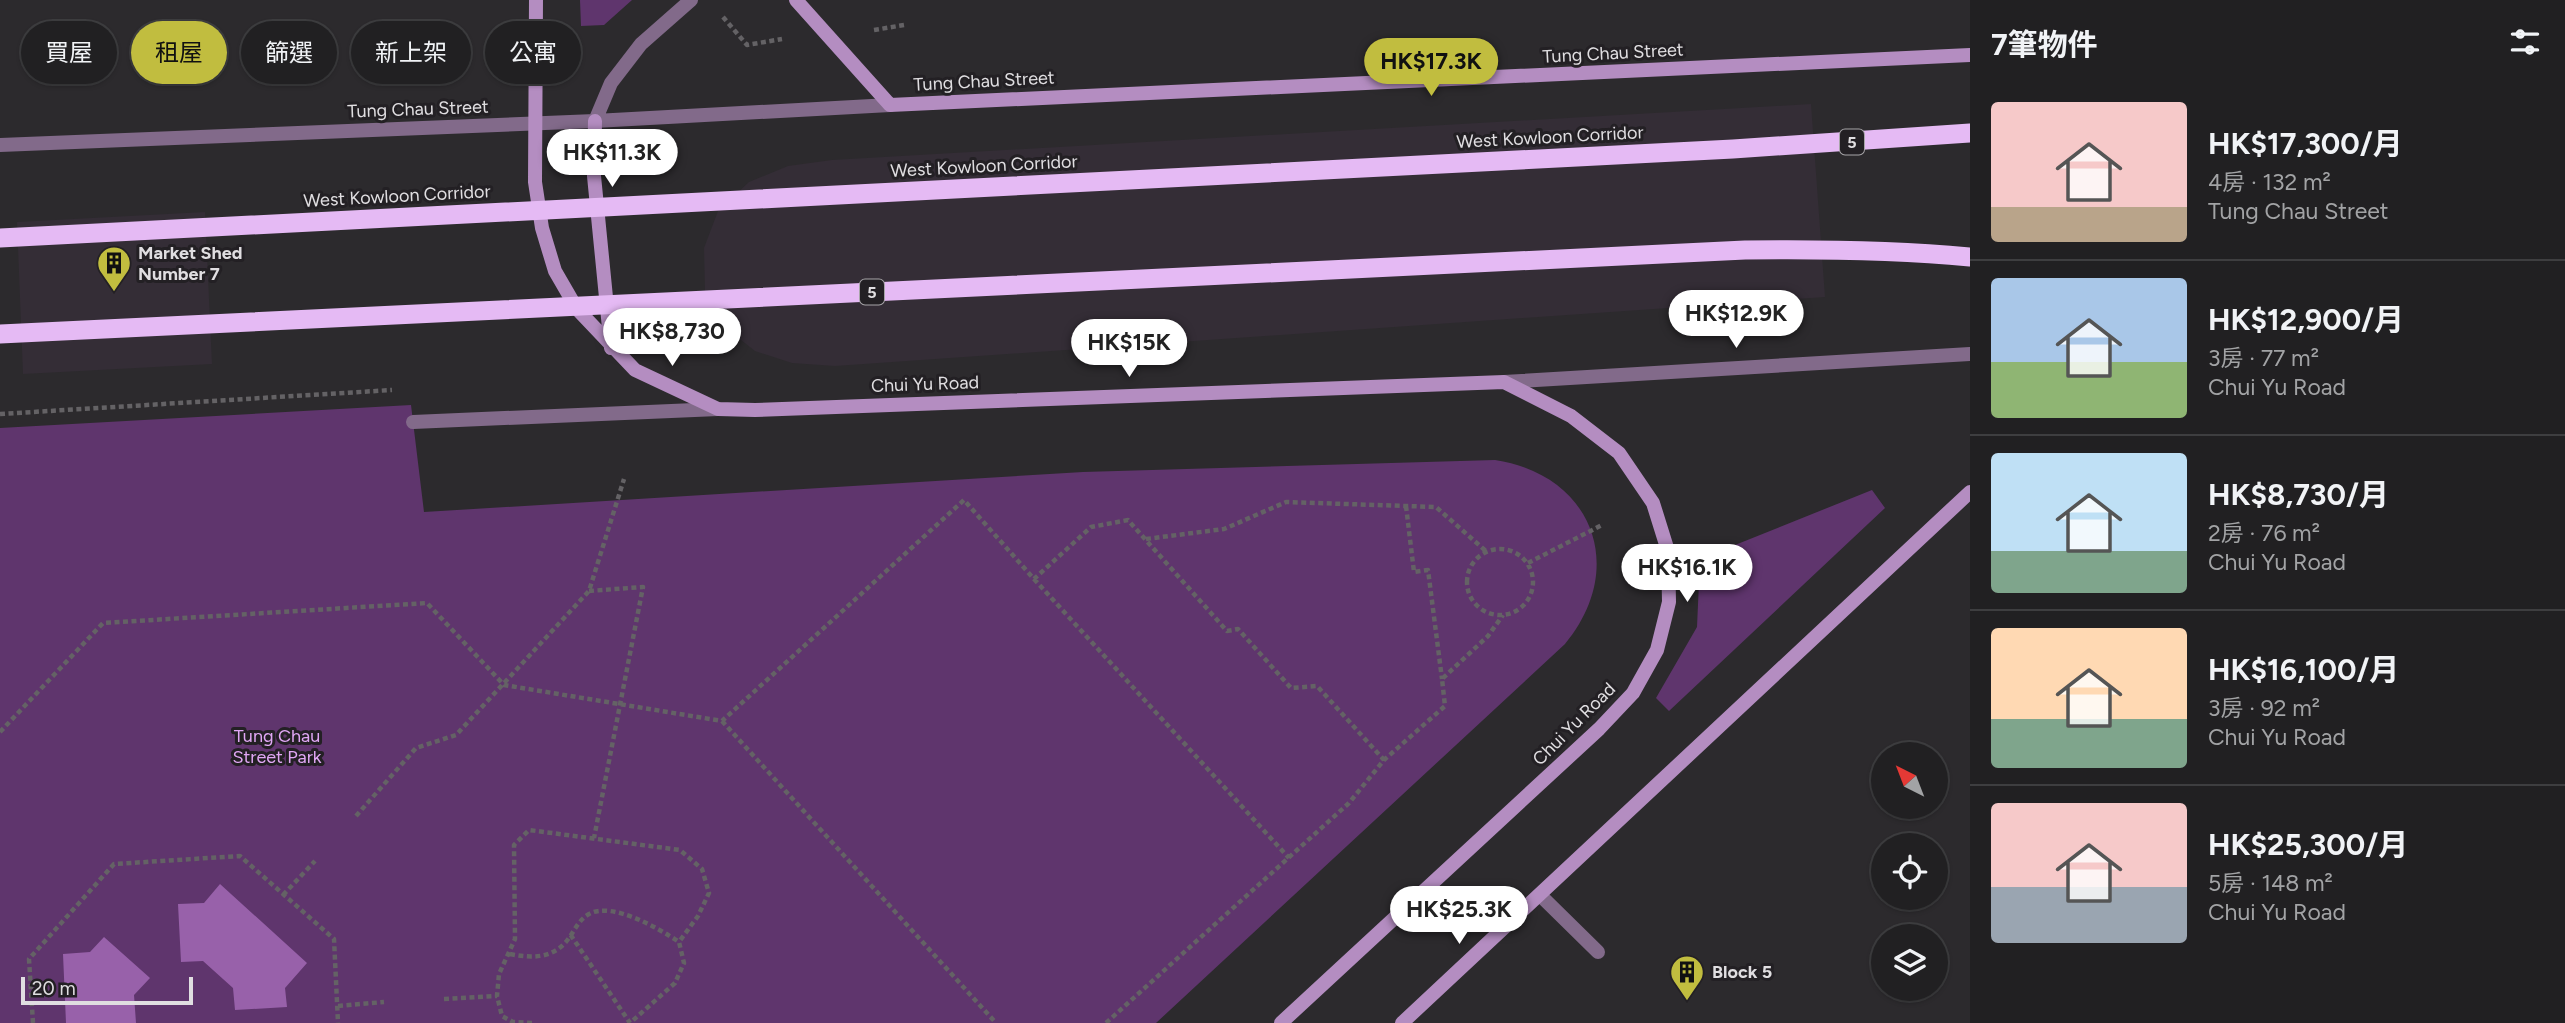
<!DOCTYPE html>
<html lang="zh-TW">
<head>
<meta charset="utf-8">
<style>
  body { margin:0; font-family:Figtree,"Noto Sans TC",sans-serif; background:#29282a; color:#f1f3f6; height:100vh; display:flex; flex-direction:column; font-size:26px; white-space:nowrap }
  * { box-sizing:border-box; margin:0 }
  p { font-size:23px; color:#a2a3a5 }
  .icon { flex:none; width:38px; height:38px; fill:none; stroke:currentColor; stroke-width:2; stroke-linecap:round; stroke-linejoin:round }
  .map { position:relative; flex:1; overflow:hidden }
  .panel { display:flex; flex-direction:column; background:#212022; width:595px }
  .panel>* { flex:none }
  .hud { position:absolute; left:21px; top:21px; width:665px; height:63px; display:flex; gap:14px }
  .needle { width:46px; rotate:318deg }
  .buttons { position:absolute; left:1871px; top:742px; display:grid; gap:14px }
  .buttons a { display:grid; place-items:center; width:77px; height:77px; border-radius:50%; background:#212022; box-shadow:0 2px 5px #0004,0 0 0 2px #3e3e40; font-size:35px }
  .scale { position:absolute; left:21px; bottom:18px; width:172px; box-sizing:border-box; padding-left:7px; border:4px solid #e0dee1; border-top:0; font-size:19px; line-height:24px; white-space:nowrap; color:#e0dee1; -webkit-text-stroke:5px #232024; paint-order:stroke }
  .price { position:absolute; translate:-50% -60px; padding:0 16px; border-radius:24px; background:#fff; color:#222; font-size:23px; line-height:46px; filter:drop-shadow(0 2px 4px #0008) }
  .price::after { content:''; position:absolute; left:50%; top:42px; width:21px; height:16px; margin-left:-10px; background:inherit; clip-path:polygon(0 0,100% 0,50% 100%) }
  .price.on { background:#c1bd3f; color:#111 }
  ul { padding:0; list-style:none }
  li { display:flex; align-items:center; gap:21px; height:175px; padding:0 21px }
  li+li { border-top:2px solid #3e3e40 }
  li span { display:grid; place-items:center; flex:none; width:196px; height:140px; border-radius:7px; color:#555 }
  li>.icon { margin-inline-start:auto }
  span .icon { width:84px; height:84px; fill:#fffc; stroke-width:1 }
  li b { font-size:30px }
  h2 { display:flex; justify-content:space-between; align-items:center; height:84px; padding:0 21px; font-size:30px }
  .chip { padding:0 24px; border-radius:32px; background:#212022; box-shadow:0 2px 5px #0004,0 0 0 2px #3e3e40; font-size:24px; line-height:63px }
  .chip.on { background:#c1bd3f; color:#111 }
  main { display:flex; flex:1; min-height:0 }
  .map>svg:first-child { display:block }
  .built { fill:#342d36 }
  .green { fill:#5f356d }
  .water { fill:#9861aa }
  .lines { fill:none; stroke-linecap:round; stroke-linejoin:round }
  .path { stroke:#646265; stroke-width:4.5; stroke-dasharray:5 3.5; stroke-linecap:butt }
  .service { stroke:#826a8a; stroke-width:14 }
  .pedestrian { stroke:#826a8a; stroke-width:14 }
  .tertiary { stroke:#826a8a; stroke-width:14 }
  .secondary { stroke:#b48dc1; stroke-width:14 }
  .trunk { stroke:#e5baf4; stroke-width:19 }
  .labels { text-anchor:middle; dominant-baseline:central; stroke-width:6; stroke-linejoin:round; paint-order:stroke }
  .shield { fill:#232024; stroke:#a7a5a8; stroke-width:2 }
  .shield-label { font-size:16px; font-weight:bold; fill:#e0dee1 }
  .street-label { font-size:18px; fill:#e0dee1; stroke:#232024 }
  .poi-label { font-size:18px; font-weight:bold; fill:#e0dee1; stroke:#232024; text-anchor:start }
  .park-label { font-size:18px; fill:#e1a7f5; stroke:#232024 }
</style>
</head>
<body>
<main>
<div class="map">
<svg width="1970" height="1023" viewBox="0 0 1970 1023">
  <rect width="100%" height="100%" fill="#2c2a2d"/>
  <path class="built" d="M1811,104l14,193 -990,69 -43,-3 -37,-12 -33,-26 -17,-34 -1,-43 14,-37 31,-29 39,-16 44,-6z
    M205,212l7,152 -189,10 -6,-152z"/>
  <path class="green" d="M580,0h52l-28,25 -23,1z
    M411,405l13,107 659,-40 412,-12c98,15 133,108 70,184l-409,379h-1156v-595z
    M1872,490l13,18 -216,203 -13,-13 41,-71 3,-68z"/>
  <path class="water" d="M220,884l87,79 -22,25 2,19 -52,3 -2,-22 -30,-27 -22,1 -3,-58 26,-1z
    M104,937l46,41 -16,17 2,28h-70l-3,-69 27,-2z"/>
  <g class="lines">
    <path class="path" d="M723,17l24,28 35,-6
      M874,30l30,-5
      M438,72v17
      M0,414l392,-24
      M1406,506l8,66 14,-2 14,109
      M1146,539l78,-10 62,-27 150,5 51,45
      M1467 582a33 33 0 1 1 66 0a33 33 0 1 1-66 0Z
      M1528,563l74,-38
      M1034,579l255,279
      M589,591l54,-4 -49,251
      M722,721l274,302
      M0,732l103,-109 324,-20 77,82 218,36 242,-221 70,79 57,-52 37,-7 99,111 11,-2 53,59 26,-2 67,74
      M356,816l60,-68 40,-13 133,-144 35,-112
      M283,895l32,-34
      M510,954c20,4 40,5 55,-11 9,-10 12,-22 24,-29 23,-13 71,15 90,28
      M444,999l53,-3
      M338,1006l46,-4
      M33,1023l-4,-64 85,-95 126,-8 94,83 4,84
      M532,1023l-19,-1 -11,-6 -5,-20 2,-22 16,-35 -1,-94 15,-15 151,20 22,19 7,24 -11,23 -19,26 5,21 -9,20 -45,40 -60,-89
      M1106,1023l243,-220 35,-43 61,-54 -3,-27 46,-43 15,-21"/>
    <path class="service" d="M413,422l305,-13"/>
    <path class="pedestrian" d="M1540,895l58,57"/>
    <path class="tertiary" d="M595,121l16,-38 30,-39 50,-44
      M0,145l595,-24 295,-16
      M1504,382l466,-28"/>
    <path class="secondary" d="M536,0l-1,182 7,46 13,43 22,38 58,61 83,39 37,1 749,-28 67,34 48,37 34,50 15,48 1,51 -12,48 -24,43 -34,36 -318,294
      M796,0l94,105 1080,-50
      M595,121l-1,55 17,172
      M1402,1023l568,-531"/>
    <path class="trunk" d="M0,238l1733,-89 237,-16
      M0,334l1745,-84c75,-1 150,0 225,7"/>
  </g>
  <defs>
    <g id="building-pin" transform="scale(1.75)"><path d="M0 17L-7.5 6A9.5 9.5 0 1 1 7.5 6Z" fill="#c1bd3f" stroke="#232024"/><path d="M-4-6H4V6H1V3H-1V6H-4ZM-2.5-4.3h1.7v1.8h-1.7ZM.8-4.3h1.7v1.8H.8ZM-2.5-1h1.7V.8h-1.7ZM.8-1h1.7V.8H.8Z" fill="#111"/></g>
  </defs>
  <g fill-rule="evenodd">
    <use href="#building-pin" x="114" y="263"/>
    <use href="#building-pin" x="1687" y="972"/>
  </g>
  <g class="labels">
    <g class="shield">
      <rect x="1840" y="129.5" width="24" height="25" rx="5"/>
      <rect x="860" y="279.5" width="24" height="25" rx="5"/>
    </g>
    <g class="shield-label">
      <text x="1852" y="142">5</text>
      <text x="872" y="292">5</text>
    </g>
    <g class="street-label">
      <text transform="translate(1613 53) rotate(-3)">Tung Chau Street</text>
      <text transform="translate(984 81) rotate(-3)">Tung Chau Street</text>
      <text transform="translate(418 109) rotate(-2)">Tung Chau Street</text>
      <text transform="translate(1550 137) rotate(-3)">West Kowloon Corridor</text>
      <text transform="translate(984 166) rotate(-3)">West Kowloon Corridor</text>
      <text transform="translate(397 196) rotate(-3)">West Kowloon Corridor</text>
      <text transform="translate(925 384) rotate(-2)">Chui Yu Road</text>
      <text transform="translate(1574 724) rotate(-45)">Chui Yu Road</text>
    </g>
    <g class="poi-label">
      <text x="138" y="253">Market Shed<tspan x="138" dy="21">Number 7</tspan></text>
      <text x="1712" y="972">Block 5</text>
    </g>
    <g class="park-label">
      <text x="277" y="736">Tung Chau<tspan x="277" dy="21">Street Park</tspan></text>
    </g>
  </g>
</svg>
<div class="buttons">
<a><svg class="needle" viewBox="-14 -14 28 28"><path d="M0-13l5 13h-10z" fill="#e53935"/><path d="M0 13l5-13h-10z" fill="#a2a3a5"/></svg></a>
<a><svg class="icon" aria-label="locate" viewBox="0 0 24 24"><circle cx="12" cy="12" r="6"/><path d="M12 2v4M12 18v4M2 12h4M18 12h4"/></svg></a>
<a><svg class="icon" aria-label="layers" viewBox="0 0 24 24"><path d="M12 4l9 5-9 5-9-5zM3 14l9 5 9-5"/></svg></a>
</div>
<div class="scale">20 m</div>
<b class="price on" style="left:1431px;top:98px">HK$17.3K</b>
<b class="price" style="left:612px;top:189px">HK$11.3K</b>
<b class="price" style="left:1736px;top:350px">HK$12.9K</b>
<b class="price" style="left:672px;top:368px">HK$8,730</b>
<b class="price" style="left:1129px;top:379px">HK$15K</b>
<b class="price" style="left:1687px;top:604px">HK$16.1K</b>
<b class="price" style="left:1459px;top:946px">HK$25.3K</b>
<div class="hud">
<a class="chip">買屋</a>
<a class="chip on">租屋</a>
<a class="chip">篩選</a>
<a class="chip">新上架</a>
<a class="chip">公寓</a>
</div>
</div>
<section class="panel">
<h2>7筆物件<svg class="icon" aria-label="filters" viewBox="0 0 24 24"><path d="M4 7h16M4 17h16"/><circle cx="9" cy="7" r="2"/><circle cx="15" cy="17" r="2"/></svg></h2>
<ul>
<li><span style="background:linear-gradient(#f6c9c9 75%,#b9a48a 0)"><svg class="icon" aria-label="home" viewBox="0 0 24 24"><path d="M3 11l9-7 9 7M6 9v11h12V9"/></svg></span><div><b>HK$17,300/月</b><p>4房 · 132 m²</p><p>Tung Chau Street</p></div></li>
<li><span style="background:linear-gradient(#a9c7e8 60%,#8fb573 0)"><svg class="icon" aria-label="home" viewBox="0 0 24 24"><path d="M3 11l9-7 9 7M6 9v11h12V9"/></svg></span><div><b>HK$12,900/月</b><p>3房 · 77 m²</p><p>Chui Yu Road</p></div></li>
<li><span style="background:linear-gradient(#bfe0f5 70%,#7fa58c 0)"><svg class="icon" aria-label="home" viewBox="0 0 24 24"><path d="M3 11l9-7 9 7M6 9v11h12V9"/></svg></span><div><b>HK$8,730/月</b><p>2房 · 76 m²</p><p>Chui Yu Road</p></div></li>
<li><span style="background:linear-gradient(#ffd9b3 65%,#7fa58c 0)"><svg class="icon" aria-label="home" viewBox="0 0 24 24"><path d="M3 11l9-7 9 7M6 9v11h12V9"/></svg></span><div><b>HK$16,100/月</b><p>3房 · 92 m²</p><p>Chui Yu Road</p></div></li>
<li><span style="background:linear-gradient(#f6c9c9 60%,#9aa5b1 0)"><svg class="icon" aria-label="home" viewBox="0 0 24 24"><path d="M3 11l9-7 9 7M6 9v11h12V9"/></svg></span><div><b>HK$25,300/月</b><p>5房 · 148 m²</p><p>Chui Yu Road</p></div></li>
</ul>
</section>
</main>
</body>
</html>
